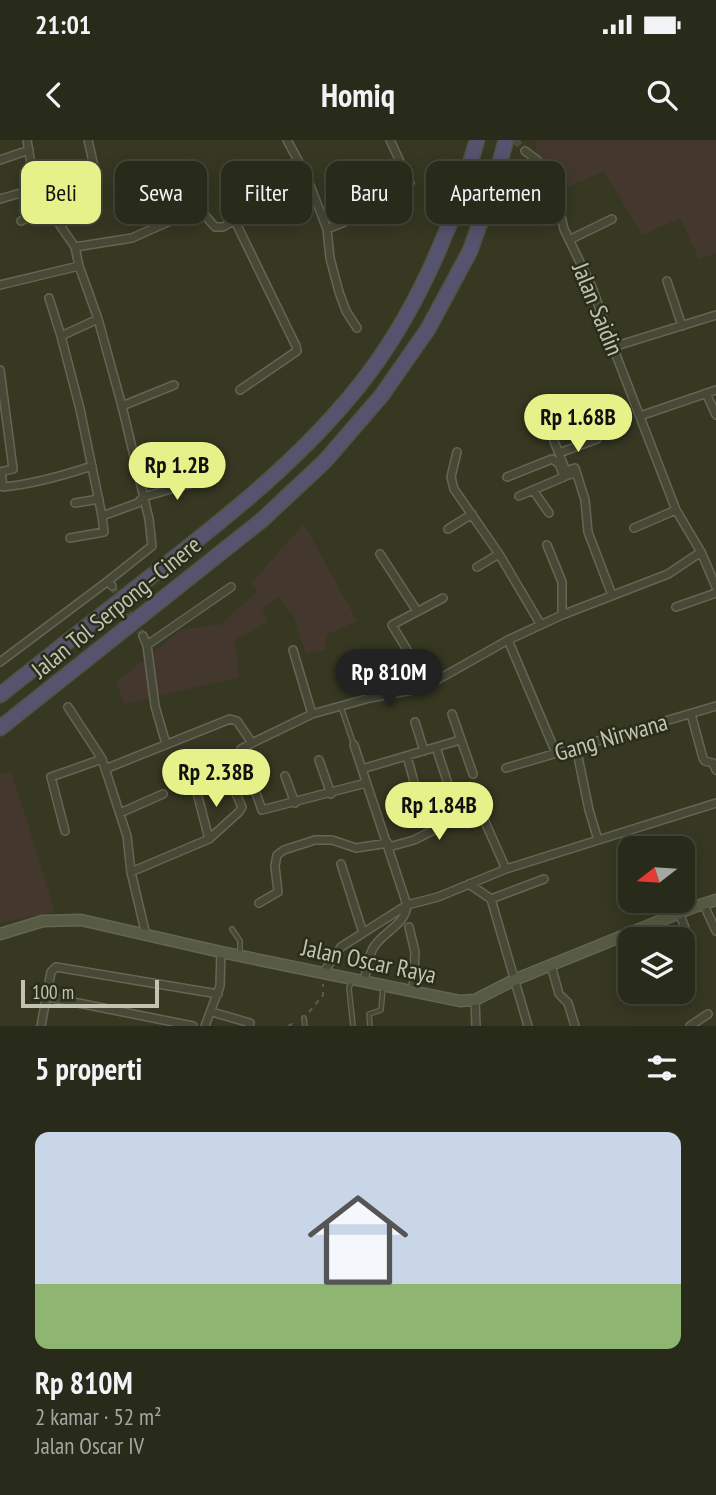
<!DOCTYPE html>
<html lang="id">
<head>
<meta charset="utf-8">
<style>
  body { margin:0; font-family:"PT Sans Narrow",sans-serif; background:#343627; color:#f1f3f6; height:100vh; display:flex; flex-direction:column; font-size:26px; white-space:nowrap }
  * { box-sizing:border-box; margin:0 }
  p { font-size:23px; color:#a5a7a2 }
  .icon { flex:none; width:38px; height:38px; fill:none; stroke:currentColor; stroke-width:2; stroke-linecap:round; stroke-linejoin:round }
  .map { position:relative; height:886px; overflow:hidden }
  .drawer { display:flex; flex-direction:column; background:#282a1a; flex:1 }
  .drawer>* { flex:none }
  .guide { position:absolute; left:21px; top:21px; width:676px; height:63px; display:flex; gap:14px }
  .needle { width:46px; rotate:253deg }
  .fabs { position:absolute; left:618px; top:696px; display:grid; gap:14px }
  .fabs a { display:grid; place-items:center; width:77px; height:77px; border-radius:14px; background:#282a1a; box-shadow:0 4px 18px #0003,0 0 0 2px #444639; font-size:35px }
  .scale { position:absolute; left:21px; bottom:18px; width:138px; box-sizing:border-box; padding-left:7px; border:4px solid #c2c4b1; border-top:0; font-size:19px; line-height:24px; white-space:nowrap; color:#c2c4b1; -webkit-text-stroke:5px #2b2d1b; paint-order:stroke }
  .price { position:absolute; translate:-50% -60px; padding:0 16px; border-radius:24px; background:#e6f189; color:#111; font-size:23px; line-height:46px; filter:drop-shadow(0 2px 4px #0008) }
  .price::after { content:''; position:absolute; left:50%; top:42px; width:21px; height:16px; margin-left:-10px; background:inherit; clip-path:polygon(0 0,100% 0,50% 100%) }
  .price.selected { background:#222; color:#fff }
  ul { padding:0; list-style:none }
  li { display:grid; align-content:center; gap:14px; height:371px; padding:0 35px }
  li+li { border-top:2px solid #444639 }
  li span { display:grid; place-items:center; height:217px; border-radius:14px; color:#555 }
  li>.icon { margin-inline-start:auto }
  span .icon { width:126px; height:126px; fill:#fffc; stroke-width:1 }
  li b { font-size:30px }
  h2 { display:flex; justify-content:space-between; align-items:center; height:84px; padding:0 35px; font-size:30px }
  .tag { padding:0 24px; border-radius:14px; background:#282a1a; box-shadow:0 4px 18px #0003,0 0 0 2px #444639; font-size:24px; line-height:63px }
  .tag.selected { background:#e6f189; color:#111 }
  .status { display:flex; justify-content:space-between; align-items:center; height:49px; padding:0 35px; background:#282a1a; direction:ltr }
  .status svg { height:19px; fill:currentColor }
  header { display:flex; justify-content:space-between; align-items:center; height:91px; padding:0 35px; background:#282a1a; font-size:32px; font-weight:600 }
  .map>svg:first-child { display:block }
  .green { fill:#44382e }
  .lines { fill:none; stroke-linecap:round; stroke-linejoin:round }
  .street-tunnel { stroke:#4b4d37; stroke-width:7; stroke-dasharray:7 3.5; stroke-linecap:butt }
  .lane-casing { stroke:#646654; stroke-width:6 }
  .street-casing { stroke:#646654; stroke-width:10 }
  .secondary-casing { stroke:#646654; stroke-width:13 }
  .highway-casing { stroke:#515341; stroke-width:17 }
  .path { stroke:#5f574b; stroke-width:2; stroke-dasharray:5 5; stroke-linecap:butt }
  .lane { stroke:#474836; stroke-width:3.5 }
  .street { stroke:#474836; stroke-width:7 }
  .secondary { stroke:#585b44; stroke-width:10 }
  .highway { stroke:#56536e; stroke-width:14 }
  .labels { text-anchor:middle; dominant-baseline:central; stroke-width:5; stroke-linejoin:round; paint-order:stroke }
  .street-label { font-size:24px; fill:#c2c4b1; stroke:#2b2d1b }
</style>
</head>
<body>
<div class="status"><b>21:01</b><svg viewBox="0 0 49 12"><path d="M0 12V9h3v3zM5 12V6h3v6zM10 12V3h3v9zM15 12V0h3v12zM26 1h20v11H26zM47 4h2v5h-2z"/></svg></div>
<header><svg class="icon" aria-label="back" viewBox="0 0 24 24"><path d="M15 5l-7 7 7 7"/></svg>Homiq<svg class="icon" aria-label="search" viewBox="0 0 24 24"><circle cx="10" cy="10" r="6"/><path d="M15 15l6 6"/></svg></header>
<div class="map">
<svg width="716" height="886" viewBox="0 0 716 886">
  <rect width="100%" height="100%" fill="#363822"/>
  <path class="green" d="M537,0h179v113l-17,6 -19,-41 -38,17 -38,-64 -80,36z
    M304,384l53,97 -31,14 -1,15 -19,3 -12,-36 -15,-20 -17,11 6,13 -33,19 4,37 -115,27 -8,-22 66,-53 38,-4 38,-34 -7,-8z
    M11,631l44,141 -55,11v-149z"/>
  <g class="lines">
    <path class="street-tunnel" d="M515,0l10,11
      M112,446l31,50"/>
    <g class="lane-casing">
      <path id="lane" d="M341,567l13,38
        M232,789l8,12v13
        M351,841l-2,8 4,37
        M304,878l1,8
        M370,886l-1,-12 12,-4 2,-22"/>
    </g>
    <g class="street-casing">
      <path id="street" d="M27,0l8,49 40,58 4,19 19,53 24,87 27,113 3,27 -44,35 4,5
        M88,0l7,31
        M525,11l12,9 12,19 8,19 7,31 28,58 21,60 63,163 25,42 15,35
        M0,20l29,-10
        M306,35l21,54 3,29 9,34 7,19 11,17
        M0,59l35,-10
        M21,81l27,-13
        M327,89l20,-8 60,-33 3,-5 -20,-43
        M569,100l43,-21
        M75,107l57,-9 63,-28 8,3 12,14h8l12,-7
        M667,141l15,45
        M0,145l79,-19
        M49,158l12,38
        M98,179l-37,17 19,73 22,107 36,-13 5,-6 60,-17
        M613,207l103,-32
        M0,230l13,99 -13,3
        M240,250l57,-39 -1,-5 -63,-129 17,-14 56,-28 -19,-35
        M706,253l10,22
        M122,266l52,-21
        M640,276l76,-26
        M554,301l12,30 9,-3 10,32 3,32 24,63
        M457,312l-6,25 3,12 45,65 42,71
        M559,313l38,-14
        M1,332l2,15c31,-3 59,-11 89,-21
        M507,337l45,-18 7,5 5,13
        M533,350l16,23
        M519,356l54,-23 3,2
        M75,363l24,-4
        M634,388l42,-18
        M448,389l24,-15
        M70,398l34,-6 -2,-16
        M547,405l15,37v33
        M380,414l37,57
        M477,427l22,-13
        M676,467l40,-14
        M143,496l4,9 8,61 11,38
        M508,500l48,113
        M147,505l84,-58
        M293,510l19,64
        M357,517l13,41
        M0,522l108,-81
        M429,546l-37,-61 51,-27
        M68,567l34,52 25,77 4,36 15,63
        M452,574l21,60
        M691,574l12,44 2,3 8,2 3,7
        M415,582l9,29
        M354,605l53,160c-1,18 -21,26 -31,39 -8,9 -9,26 -12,37
        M436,607l14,43
        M576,607l13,63 9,30
        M407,616l13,48
        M319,620l12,34
        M506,628l210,-62
        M105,629l125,-50 7,2 15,22
        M362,629l98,-29
        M285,636l10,27
        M366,643l-104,27 -10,-28 -12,-22 1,-11 11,-6 60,-29 58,-16 53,-10 85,-48 54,-25 106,-41 33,-22
        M195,645l14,54
        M120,673l43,-19
        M65,691l-14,-54 51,-18
        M389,707l25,-7 28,-14 13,-15 22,-7 29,65
        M341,724l22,69
        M131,732l78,-33 30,-27 3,-5 -16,-35
        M469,744l22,15 37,127
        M491,759l53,-20
        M259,763l19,-11 -3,-26 2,-11 7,-5 31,-10h17l24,8 32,-5
        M703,763l13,28
        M679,773c5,12 15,31 3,42
        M409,787l6,25 -2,40
        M551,825l8,29 9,9 7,23
        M323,833l18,-26 66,-42 31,-8 68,-28 210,-66
        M48,857l145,29
        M475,860l1,26
        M212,872l38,11 -1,3
        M41,886l10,-54 5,-5 162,27
        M205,886l15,-40 1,-34
        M690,886l18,-12"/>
    </g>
    <g class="secondary-casing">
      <path id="secondary" d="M0,794l43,-13 38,-1 140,32 239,49 15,-1 39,-20 180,-73 22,-7"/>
    </g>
    <g class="highway-casing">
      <path id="highway" d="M0,555c54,-43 109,-86 163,-128 70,-55 139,-110 195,-180 56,-69 96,-162 119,-247
        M0,588l262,-208 63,-59 57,-66 46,-66 42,-78 24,-67 12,-44"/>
    </g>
    <path class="path" d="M309,872l14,-17v-11
      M288,886l8,-4"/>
    <use href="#lane" class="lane"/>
    <use href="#street" class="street"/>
    <use href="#secondary" class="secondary"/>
    <use href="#highway" class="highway"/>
  </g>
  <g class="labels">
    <g class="street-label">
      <text transform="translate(598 169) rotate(68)">Jalan Saidin</text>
      <text transform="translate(116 467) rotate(-39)">Jalan Tol Serpong–Cinere</text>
      <text transform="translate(611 597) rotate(-16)">Gang Nirwana</text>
      <text transform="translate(369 821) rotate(12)">Jalan Oscar Raya</text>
    </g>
  </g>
</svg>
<div class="fabs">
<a><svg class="needle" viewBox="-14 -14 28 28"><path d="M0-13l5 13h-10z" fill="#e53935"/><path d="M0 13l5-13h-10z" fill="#a5a7a2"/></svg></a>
<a><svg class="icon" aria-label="layers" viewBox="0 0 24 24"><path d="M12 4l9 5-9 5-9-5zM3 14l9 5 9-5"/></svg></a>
</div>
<div class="scale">100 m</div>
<b class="price" style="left:578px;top:314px">Rp 1.68B</b>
<b class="price" style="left:177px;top:362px">Rp 1.2B</b>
<b class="price selected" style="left:389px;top:569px">Rp 810M</b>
<b class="price" style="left:216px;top:669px">Rp 2.38B</b>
<b class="price" style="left:439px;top:702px">Rp 1.84B</b>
<div class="guide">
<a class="tag selected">Beli</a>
<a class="tag">Sewa</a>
<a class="tag">Filter</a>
<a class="tag">Baru</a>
<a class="tag">Apartemen</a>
</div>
</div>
<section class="drawer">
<h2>5 properti<svg class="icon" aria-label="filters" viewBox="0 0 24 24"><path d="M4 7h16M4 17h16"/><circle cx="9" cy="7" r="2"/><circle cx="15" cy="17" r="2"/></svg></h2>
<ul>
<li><span style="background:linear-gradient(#c9d6e8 70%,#8fb573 0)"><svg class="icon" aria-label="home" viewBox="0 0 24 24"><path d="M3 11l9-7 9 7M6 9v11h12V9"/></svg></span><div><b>Rp 810M</b><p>2 kamar · 52 m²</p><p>Jalan Oscar IV</p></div></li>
</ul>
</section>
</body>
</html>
